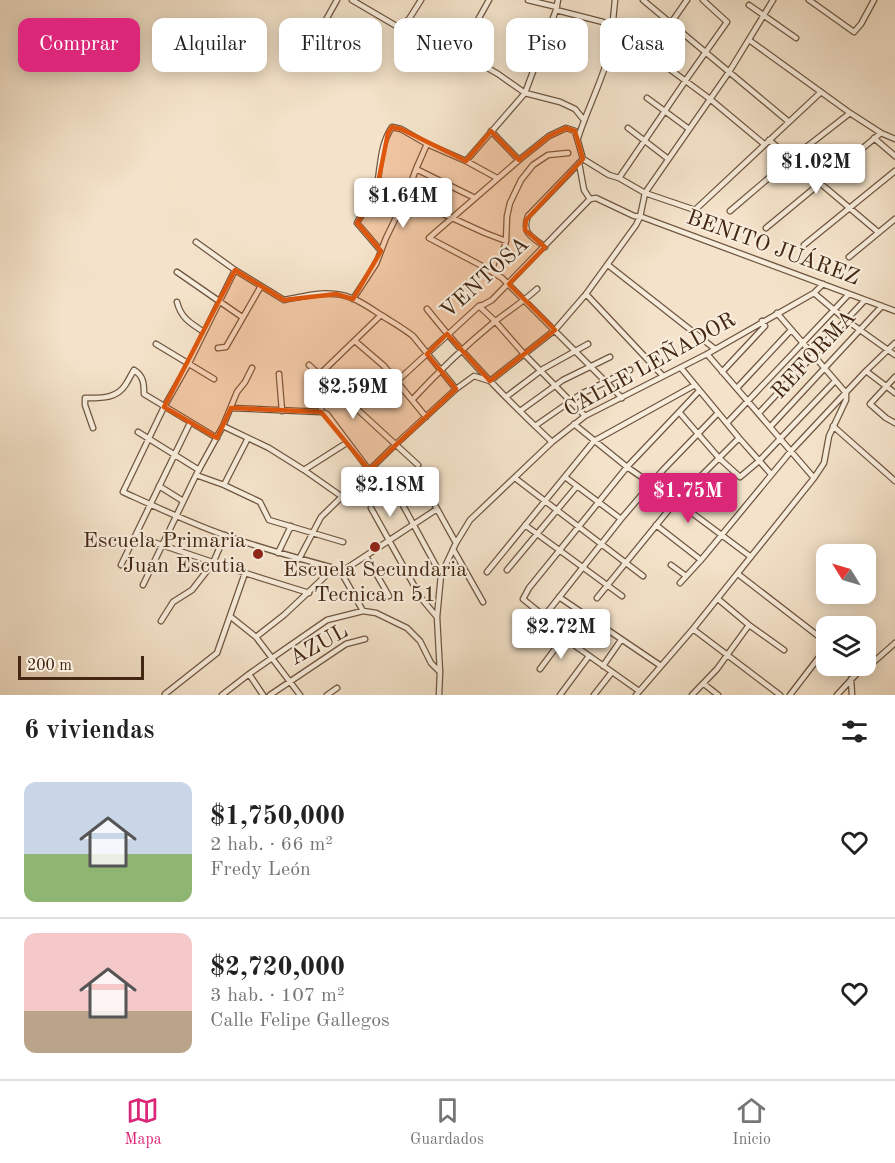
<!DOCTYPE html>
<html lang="es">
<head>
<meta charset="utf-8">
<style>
  body { margin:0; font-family:"Old Standard TT",serif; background:#f6f6f6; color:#222; height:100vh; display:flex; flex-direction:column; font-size:22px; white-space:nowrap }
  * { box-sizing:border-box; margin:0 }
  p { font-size:20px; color:#767676 }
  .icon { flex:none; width:33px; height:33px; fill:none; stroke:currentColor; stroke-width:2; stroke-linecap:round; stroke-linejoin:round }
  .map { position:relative; height:695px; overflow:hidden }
  .panel { display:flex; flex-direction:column; background:#fff; flex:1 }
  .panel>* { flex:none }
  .top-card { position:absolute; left:18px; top:18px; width:860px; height:54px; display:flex; gap:12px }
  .needle { width:39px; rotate:307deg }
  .fabs { position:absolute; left:816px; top:544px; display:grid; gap:12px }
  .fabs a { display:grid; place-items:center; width:60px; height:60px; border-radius:12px; background:#fff; box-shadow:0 3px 15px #0003; font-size:30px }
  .scale { position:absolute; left:18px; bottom:15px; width:126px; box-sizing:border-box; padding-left:6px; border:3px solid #432712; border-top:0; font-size:16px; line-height:21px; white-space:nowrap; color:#432712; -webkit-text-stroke:4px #f8eddd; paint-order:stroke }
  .price { position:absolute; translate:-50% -51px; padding:0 14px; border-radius:6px; background:#fff; color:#222; font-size:20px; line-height:39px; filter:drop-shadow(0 2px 3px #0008) }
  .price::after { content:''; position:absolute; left:50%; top:36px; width:18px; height:14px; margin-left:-9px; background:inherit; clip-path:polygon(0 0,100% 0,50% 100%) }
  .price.selected { background:#db2777; color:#fff }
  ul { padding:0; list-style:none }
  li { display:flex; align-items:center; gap:18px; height:150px; padding:0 24px }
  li+li { border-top:2px solid #e0e0e0 }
  li span { display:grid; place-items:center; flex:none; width:168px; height:120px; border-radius:12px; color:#555 }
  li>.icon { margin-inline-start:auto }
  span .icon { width:72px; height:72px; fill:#fffc; stroke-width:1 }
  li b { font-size:26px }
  h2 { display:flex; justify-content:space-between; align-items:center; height:72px; padding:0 24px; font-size:26px }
  .pill { padding:0 21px; border-radius:12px; background:#fff; box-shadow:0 3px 15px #0003; font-size:21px; line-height:54px }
  .pill.selected { background:#db2777; color:#fff }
  .menu { display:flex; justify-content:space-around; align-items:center; height:84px; border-top:2px solid #e0e0e0; background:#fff; font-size:16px; color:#767676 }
  .menu a { display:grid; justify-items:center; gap:3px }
  .menu .selected { color:#db2777 }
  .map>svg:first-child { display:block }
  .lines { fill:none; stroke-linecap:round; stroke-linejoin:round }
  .minor-casing { stroke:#6f5640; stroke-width:7 }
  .minor { stroke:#f8eddd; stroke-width:4.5 }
  .marked { fill:#e0560c; fill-opacity:0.2; stroke:#e0560c; stroke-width:4.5; stroke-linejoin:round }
  .poi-dot { fill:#8f2418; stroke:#f8eddd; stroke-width:2 }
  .labels { text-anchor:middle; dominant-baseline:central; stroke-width:4.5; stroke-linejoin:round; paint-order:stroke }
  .street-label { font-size:22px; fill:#432712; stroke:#f8eddd }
  .poi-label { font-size:22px; fill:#432712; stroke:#f8eddd; text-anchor:end }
</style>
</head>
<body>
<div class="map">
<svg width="895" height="695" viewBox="0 0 895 695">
  <rect width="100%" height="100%" fill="#f4e3ca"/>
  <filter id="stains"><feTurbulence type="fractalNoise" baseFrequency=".00333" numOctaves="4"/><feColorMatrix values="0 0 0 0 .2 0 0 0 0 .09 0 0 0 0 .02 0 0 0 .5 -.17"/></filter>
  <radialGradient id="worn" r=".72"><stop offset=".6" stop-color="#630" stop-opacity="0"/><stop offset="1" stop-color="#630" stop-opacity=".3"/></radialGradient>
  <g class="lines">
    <g class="minor-casing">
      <path id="minor" d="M352,0l46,27 11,-8 12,-19
        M489,0l-29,52 38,22 27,19 35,9 15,7 9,11
        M528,0l29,7
        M643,0l146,122
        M809,0l45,32 7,-8 13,-24
        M749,5l47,33
        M556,10l47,12c6,4 8,8 9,15 1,9 -3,18 -6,27 -8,25 -20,49 -28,74
        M671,23l16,-23
        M612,30l3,-30
        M317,36l20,-36
        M749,40l101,73 31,20 14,6
        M660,62l50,37 54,45
        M647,98l42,31
        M628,128l39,30
        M491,131l28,29
        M874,138l21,18
        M769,140l109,92
        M466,161l59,-68 31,-83 2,-10
        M579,163l5,27 6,9
        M416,169l59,29
        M619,178l69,-101 39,-55 -24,-22
        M406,197l79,36 21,8
        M730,211l61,-52 59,-46
        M766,228l115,-95
        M196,242l39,28 49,30c16,-3 34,-8 51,-6 17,1 32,12 46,21 11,7 22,13 32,21l43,53
        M804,245l91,-74
        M545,247c-12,-10 -24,-13 -17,-31l55,-57
        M381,251l-24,-28c5,-10 16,-23 19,-33 5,-21 3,-44 16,-63l9,2 26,15 39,17 31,17
        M849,257l46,-38
        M608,265l107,84
        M235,270l-46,93 -25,44 -41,85c33,15 67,31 101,43 36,13 73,23 110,33l7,4 22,39
        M177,272l65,45
        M497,274l9,-33 1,-25 3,-13 11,-23 12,-15 15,-10 20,-2
        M814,293l32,27 49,35
        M586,294l77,82
        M353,299l23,-35 10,-26 20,-41 10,-28 11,-25
        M177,302c4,16 13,21 27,30
        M479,306l16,15 29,33 61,62
        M427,309c38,48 80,91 125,133
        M777,313l69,80
        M355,341l29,25 42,51
        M156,344l58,35
        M218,348l8,-1 35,-61
        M707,354l107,124
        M309,365l109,100
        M681,368l58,70 32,36
        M866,371l29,22
        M722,372l43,-46 -3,-5
        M279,374l3,37
        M320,374l61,-59
        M895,377l-25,27 16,14 9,5
        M737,388l54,-58
        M506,397l37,-28 45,-25
        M622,398l-120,-120 -18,-11 -55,-29 90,-78 30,-24 17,-8 9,3 8,28 26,16 10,3 26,15 50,17 126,-118
        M412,400c25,-27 52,-53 81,-77 15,-12 30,-21 44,-34
        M354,406l27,-10 98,-90 4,-1 9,-5 98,-101 6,-1 38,18 8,1 253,94
        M231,408l90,4 6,2 42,56
        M520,411l43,-31 47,-23
        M321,412l1,-8 14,-14
        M679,412l40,46 21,19 19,-16 76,-80
        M759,413l106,-113
        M727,423l122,-129
        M574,424l53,43 49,34 75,56
        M223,426l46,22 35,22 37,26
        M535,426l46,-32 49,-24
        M833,426l62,55
        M770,427l112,-121
        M93,428l-8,-23v-7c16,0 32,1 41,-14 3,-5 5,-9 8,-14 10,6 10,15 10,24l73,44
        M138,432l61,38
        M304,470l44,-28
        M196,475l28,10 36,17 9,18 74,22
        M565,477l56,42
        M515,478l128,98
        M224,485l24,-47
        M159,486l24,15
        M425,487l31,56
        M399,498l42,77
        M371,508l50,90 16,19
        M525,525l97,71
        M656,525l45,35
        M135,536l110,37 64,20
        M453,549l30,53
        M278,553l13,-27
        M366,556l23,40
        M299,559l22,-42 74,-72 61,-56 18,-13 16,5 65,-51 31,-36 50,-69 4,-8 5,-24 84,-121 44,-72
        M121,565l69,-142
        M671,565l15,11
        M507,570l70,-84
        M341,572l96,-63
        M487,572l107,-131 101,-56
        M738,574l88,68
        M680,583l21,-23 90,-109 75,-80 29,-28
        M143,585l53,-110 27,-49 14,-34 8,-10 7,-14
        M559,597l102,69
        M597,598l79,-97 63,-63
        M718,599l31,26 35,25
        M544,616l-21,-17 6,-11 98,-121 72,-76
        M231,617l25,20 44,58
        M161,621l12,-19 19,-12 21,-27 12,-28
        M540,621l99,70
        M693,629l87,66
        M256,637l28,-22 50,-47
        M527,638l94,-119 41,-48 56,-58
        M578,648l20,-25
        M603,666l18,-26
        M540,669l23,-31
        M249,674l14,21
        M851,679l1,16
        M704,684l14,11
        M165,694l52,-41 28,-80
        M222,695l27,-21 78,-54 36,-9 13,2 31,15 13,13 11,22 9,9
        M270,695l76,-51 19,-5
        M327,695l10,-7
        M439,695l1,-23 -3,-55 4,-42 15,-32 14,-23 82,-78 33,-26 122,-62 107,-61 9,-9
        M560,695l29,-39
        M594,695l18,-23
        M636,695l57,-66 121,-151 10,-15 5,-27 17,-36v-7
        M692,695l25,-26 32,-44
        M790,695l36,-47
        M837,695l25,-27 6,-1 27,-24"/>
    </g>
    <use href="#minor" class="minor"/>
  </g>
  <path class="marked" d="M392,127l9,2 65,32 25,-30 28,29 30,-24 17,-8 9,3 8,28 -57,61 -1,10 20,17 -36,37 46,46 -65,51 -43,-47 -20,20 29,35 -87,81 -48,-58 -90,-4 -14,30 -53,-31 71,-137 49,30 52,-6 17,5 28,-48 -24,-28 19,-30 12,-60z"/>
  <g class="poi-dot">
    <circle cx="375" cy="547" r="6"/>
    <circle cx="258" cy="554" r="6"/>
  </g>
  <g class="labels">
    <g class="street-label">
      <text transform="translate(773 248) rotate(20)">BENITO JUÁREZ</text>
      <text transform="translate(485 278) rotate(-42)">VENTOSA</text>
      <text transform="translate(814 355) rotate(-47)">REFORMA</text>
      <text transform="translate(650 365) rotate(-29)">CALLE LEÑADOR</text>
      <text transform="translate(319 645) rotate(-29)">AZUL</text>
    </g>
    <g class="poi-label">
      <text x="246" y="541">Escuela Primaria<tspan x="246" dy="25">Juan Escutia</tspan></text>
      <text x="375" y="570" text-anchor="middle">Escuela Secundaria<tspan x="375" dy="25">Tecnica n 51</tspan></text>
    </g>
  </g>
  <rect width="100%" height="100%" filter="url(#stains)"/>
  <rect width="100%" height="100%" fill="url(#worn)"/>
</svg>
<div class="fabs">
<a><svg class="needle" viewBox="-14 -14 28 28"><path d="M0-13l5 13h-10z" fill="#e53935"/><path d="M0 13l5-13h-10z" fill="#767676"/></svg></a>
<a><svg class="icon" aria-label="layers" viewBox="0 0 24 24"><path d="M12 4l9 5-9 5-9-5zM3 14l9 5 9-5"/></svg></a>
</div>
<div class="scale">200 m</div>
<b class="price" style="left:816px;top:195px">$1.02M</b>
<b class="price" style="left:403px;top:229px">$1.64M</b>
<b class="price" style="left:353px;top:420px">$2.59M</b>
<b class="price" style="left:390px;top:518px">$2.18M</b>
<b class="price selected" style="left:688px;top:524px">$1.75M</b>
<b class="price" style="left:561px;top:660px">$2.72M</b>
<div class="top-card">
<a class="pill selected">Comprar</a>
<a class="pill">Alquilar</a>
<a class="pill">Filtros</a>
<a class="pill">Nuevo</a>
<a class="pill">Piso</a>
<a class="pill">Casa</a>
</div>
</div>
<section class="panel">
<h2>6 viviendas<svg class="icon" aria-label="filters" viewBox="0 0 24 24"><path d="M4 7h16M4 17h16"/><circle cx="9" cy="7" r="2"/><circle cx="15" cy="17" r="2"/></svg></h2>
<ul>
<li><span style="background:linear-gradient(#c9d6e8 60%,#8fb573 0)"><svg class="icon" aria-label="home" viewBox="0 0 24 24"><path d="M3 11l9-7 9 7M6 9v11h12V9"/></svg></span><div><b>$1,750,000</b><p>2 hab. · 66 m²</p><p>Fredy León</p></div><svg class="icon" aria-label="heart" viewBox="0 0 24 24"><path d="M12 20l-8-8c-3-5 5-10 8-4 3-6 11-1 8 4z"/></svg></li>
<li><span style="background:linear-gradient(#f6c9c9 65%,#b9a48a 0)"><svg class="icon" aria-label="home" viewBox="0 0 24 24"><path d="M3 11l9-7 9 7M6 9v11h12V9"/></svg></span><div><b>$2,720,000</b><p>3 hab. · 107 m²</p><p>Calle Felipe Gallegos</p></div><svg class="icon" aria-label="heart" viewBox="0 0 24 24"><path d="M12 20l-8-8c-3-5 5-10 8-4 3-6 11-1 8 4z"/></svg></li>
</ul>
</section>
<nav class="menu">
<a class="selected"><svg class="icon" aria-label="map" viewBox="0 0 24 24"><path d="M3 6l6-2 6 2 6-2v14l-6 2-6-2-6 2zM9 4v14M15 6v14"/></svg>Mapa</a>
<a><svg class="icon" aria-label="saved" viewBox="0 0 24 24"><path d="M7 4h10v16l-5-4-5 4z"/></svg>Guardados</a>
<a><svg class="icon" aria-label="home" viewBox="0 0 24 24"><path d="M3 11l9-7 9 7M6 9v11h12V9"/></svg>Inicio</a>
</nav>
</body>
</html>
